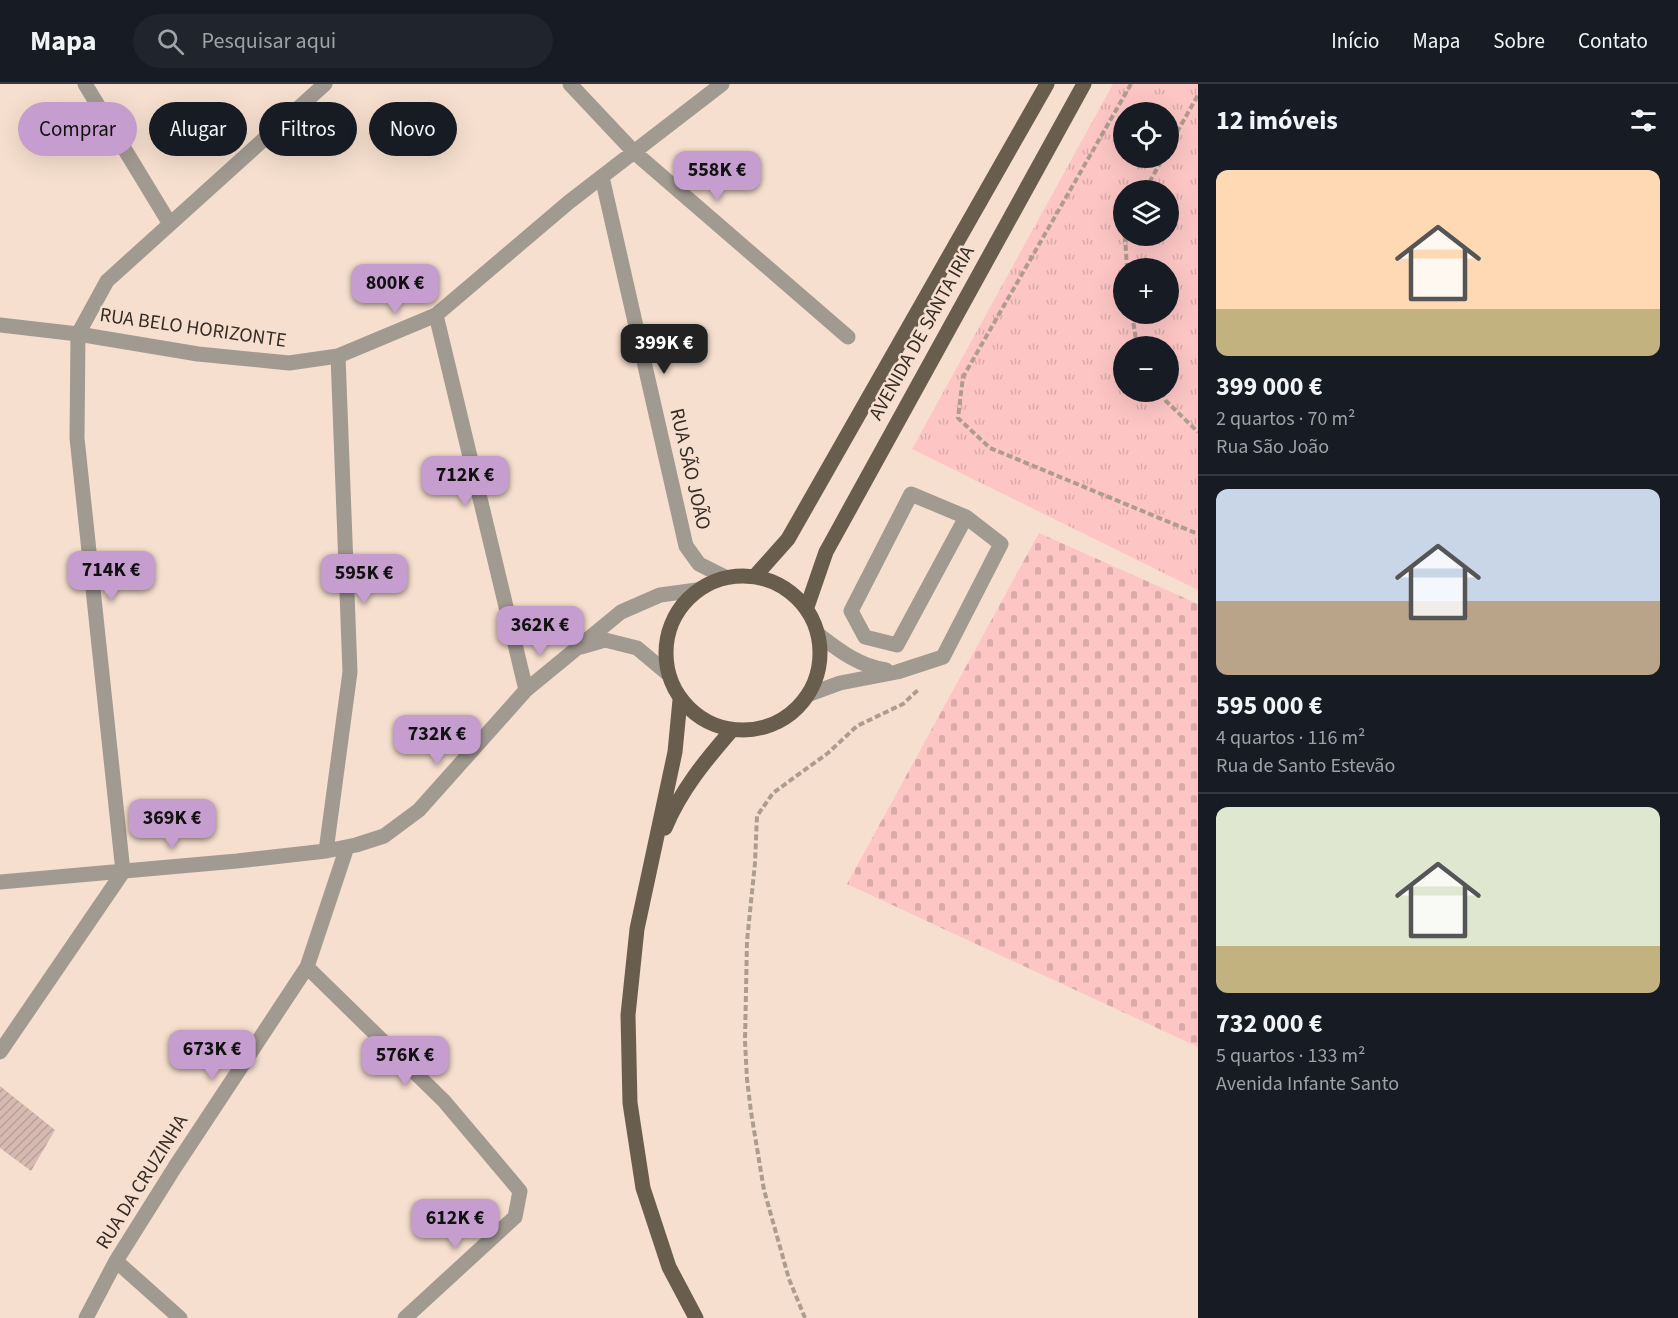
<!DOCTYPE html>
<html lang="pt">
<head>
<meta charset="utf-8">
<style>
  body { margin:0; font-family:"Source Sans 3",sans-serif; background:#20242c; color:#f1f3f6; height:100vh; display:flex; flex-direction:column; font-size:22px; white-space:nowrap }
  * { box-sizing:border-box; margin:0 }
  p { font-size:20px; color:#9ea1a6 }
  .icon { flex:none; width:33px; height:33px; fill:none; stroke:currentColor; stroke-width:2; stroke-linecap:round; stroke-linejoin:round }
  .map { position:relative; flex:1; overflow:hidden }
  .sheet { display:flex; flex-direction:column; background:#171b24; width:480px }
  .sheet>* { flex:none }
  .hud { position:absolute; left:18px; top:18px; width:570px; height:54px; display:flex; gap:12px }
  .controls { position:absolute; left:1113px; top:18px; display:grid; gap:12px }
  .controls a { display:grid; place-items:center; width:66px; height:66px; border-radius:50%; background:#171b24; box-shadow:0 6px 24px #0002; font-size:30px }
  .price { position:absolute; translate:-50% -51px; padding:0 14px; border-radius:12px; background:#c59dce; color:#111; font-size:20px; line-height:39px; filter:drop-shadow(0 2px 3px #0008) }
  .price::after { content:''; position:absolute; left:50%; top:36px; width:18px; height:14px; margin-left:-9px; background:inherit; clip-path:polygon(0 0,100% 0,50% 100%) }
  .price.on { background:#222; color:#fff }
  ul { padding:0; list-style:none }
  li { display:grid; align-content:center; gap:12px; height:318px; padding:0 18px }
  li+li { border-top:2px solid #363941 }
  li span { display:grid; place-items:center; height:186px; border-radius:12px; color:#555 }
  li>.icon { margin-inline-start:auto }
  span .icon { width:108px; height:108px; fill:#fffc; stroke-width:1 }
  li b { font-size:26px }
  h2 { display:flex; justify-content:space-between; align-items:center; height:72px; padding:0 18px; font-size:26px }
  .chip { padding:0 21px; border-radius:27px; background:#171b24; box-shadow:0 6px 24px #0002; font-size:21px; line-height:54px }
  .chip.on { background:#c59dce; color:#111 }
  header { display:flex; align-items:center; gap:36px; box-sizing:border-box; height:84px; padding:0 30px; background:#171b24; border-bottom:2px solid #363941 }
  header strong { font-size:28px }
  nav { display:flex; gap:33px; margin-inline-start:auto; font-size:21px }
  .search { width:420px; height:54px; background:#20242c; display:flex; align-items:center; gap:15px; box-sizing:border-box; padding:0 21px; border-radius:33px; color:#9ea1a6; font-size:22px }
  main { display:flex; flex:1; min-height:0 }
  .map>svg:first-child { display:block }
  .grass { fill:url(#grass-tufts); fill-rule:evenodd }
  .cemetery { fill:url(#cemetery-stones) }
  .building { fill:url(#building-hatch) }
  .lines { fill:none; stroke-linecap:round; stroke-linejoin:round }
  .path { stroke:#ae9c8f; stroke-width:4; stroke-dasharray:6 3; stroke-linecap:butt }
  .minor { stroke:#a19a91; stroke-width:15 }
  .major { stroke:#695e4d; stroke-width:15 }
  .labels { text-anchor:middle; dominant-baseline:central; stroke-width:5; stroke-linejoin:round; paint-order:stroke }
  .street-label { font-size:20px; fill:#352c26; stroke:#f6dfce }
</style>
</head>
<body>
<header>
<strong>Mapa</strong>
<div class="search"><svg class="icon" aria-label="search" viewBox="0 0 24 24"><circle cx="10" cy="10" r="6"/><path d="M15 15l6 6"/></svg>Pesquisar aqui</div>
<nav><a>Início</a><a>Mapa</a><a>Sobre</a><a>Contato</a></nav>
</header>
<main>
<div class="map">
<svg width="1198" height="1234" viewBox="0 0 1198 1234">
  <defs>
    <pattern id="grass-tufts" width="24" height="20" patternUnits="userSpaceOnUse" patternTransform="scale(1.5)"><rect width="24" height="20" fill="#fdc6c5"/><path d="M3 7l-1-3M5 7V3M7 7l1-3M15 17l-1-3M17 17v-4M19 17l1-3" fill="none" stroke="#d9aaa9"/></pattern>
    <pattern id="cemetery-stones" width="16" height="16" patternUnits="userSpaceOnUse" patternTransform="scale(1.5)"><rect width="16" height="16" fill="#fdc6c5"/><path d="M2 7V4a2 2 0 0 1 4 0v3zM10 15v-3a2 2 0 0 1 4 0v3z" fill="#d9aaa9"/></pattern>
    <pattern id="building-hatch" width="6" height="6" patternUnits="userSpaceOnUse" patternTransform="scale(1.5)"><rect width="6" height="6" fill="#d6bab1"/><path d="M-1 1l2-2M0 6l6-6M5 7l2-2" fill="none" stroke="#b8a098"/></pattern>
  </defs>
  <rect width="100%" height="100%" fill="#f6dfce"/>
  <path class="grass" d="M1113,0h85v506l-286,-141zM1124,28h44v46h-44zM1124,106h44v46h-44zM1124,184h44v46h-44zM1124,262h44v46h-44z"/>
  <path class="cemetery" d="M1039,449l159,71v443l-351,-163z"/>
  <path class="building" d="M0,1002l55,44 -24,41 -31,-23z"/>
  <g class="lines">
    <path class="path" d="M1131,0l-168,293 -5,41 32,30 208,86
      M1168,64l30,-53
      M1145,106l18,-32
      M1125,152l2,32
      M1132,230l5,32
      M1161,308l5,9 32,31
      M805,1234l-16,-39 -25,-89 -13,-78 -4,-33 -2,-38 2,-100 8,-78 2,-47 16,-23 55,-40 29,-27 46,-22 16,-15"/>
    <path class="minor" d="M85,0l85,140
      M570,0l64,68 214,185
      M602,93l84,369 13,18 26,13
      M436,231l90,375
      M0,241l78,9 120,20 91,9 49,-7 98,-41 133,-113 153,-118
      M819,551c21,16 40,31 67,35
      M581,563l24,-7 32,8 30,25
      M810,610l30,-11 57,-11 46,-15 58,-113 -35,-27 -55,-23 -60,117 14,26 32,8 69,-128
      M326,767l24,-179 -12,-316
      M0,798l237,-21 89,-10 30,-6 28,-9 35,-26 107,-120 95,-78 39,-17 37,-5
      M307,883l137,134 76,90 -5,26 -110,101
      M0,968l123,-180 -46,-434 1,-104 29,-53 218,-197
      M116,1177l64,57
      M86,1234l30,-57 59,-94 132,-200 40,-120"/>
    <path class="major" d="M666 569a77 77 0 1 1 154 0a77 77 0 1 1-154 0Z
      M755,492l33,-37 259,-455
      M807,523l19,-55 258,-468
      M680,616l-5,52 -38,177 -9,86 2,88 13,85 26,79 27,51
      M665,744c16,-38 40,-67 66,-97"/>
  </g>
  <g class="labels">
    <g class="street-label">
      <text transform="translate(193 244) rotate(8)">RUA BELO HORIZONTE</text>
      <text transform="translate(922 249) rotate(-61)">AVENIDA DE SANTA IRIA</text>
      <text transform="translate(690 385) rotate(77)">RUA SÃO JOÃO</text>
      <text transform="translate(142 1098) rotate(-58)">RUA DA CRUZINHA</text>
    </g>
  </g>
</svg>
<div class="controls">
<a><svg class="icon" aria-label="locate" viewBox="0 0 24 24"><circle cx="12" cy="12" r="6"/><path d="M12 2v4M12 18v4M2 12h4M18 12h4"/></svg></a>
<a><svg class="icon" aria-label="layers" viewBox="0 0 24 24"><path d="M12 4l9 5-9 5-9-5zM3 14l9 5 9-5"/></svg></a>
<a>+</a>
<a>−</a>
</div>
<b class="price" style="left:717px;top:118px">558K €</b>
<b class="price" style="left:395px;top:231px">800K €</b>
<b class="price on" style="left:664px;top:291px">399K €</b>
<b class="price" style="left:465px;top:423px">712K €</b>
<b class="price" style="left:111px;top:518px">714K €</b>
<b class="price" style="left:364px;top:521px">595K €</b>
<b class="price" style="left:540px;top:573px">362K €</b>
<b class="price" style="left:437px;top:682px">732K €</b>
<b class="price" style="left:172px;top:766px">369K €</b>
<b class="price" style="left:212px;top:997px">673K €</b>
<b class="price" style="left:405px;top:1003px">576K €</b>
<b class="price" style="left:455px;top:1166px">612K €</b>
<div class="hud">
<a class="chip on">Comprar</a>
<a class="chip">Alugar</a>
<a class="chip">Filtros</a>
<a class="chip">Novo</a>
</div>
</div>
<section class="sheet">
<h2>12 imóveis<svg class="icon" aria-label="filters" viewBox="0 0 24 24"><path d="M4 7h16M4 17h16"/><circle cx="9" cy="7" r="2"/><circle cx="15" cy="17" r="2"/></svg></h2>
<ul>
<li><span style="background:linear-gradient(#ffd9b3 75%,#c2b280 0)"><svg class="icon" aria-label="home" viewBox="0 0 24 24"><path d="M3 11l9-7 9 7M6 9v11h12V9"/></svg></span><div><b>399 000 €</b><p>2 quartos · 70 m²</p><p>Rua São João</p></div></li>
<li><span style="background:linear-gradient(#c9d6e8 60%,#b9a48a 0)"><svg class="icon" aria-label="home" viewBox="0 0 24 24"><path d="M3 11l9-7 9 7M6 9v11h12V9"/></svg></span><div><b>595 000 €</b><p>4 quartos · 116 m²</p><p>Rua de Santo Estevão</p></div></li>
<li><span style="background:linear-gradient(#dfe7d0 75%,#c2b280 0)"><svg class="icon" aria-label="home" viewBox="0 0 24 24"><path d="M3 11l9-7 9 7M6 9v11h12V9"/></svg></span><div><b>732 000 €</b><p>5 quartos · 133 m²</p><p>Avenida Infante Santo</p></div></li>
</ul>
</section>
</main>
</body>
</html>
